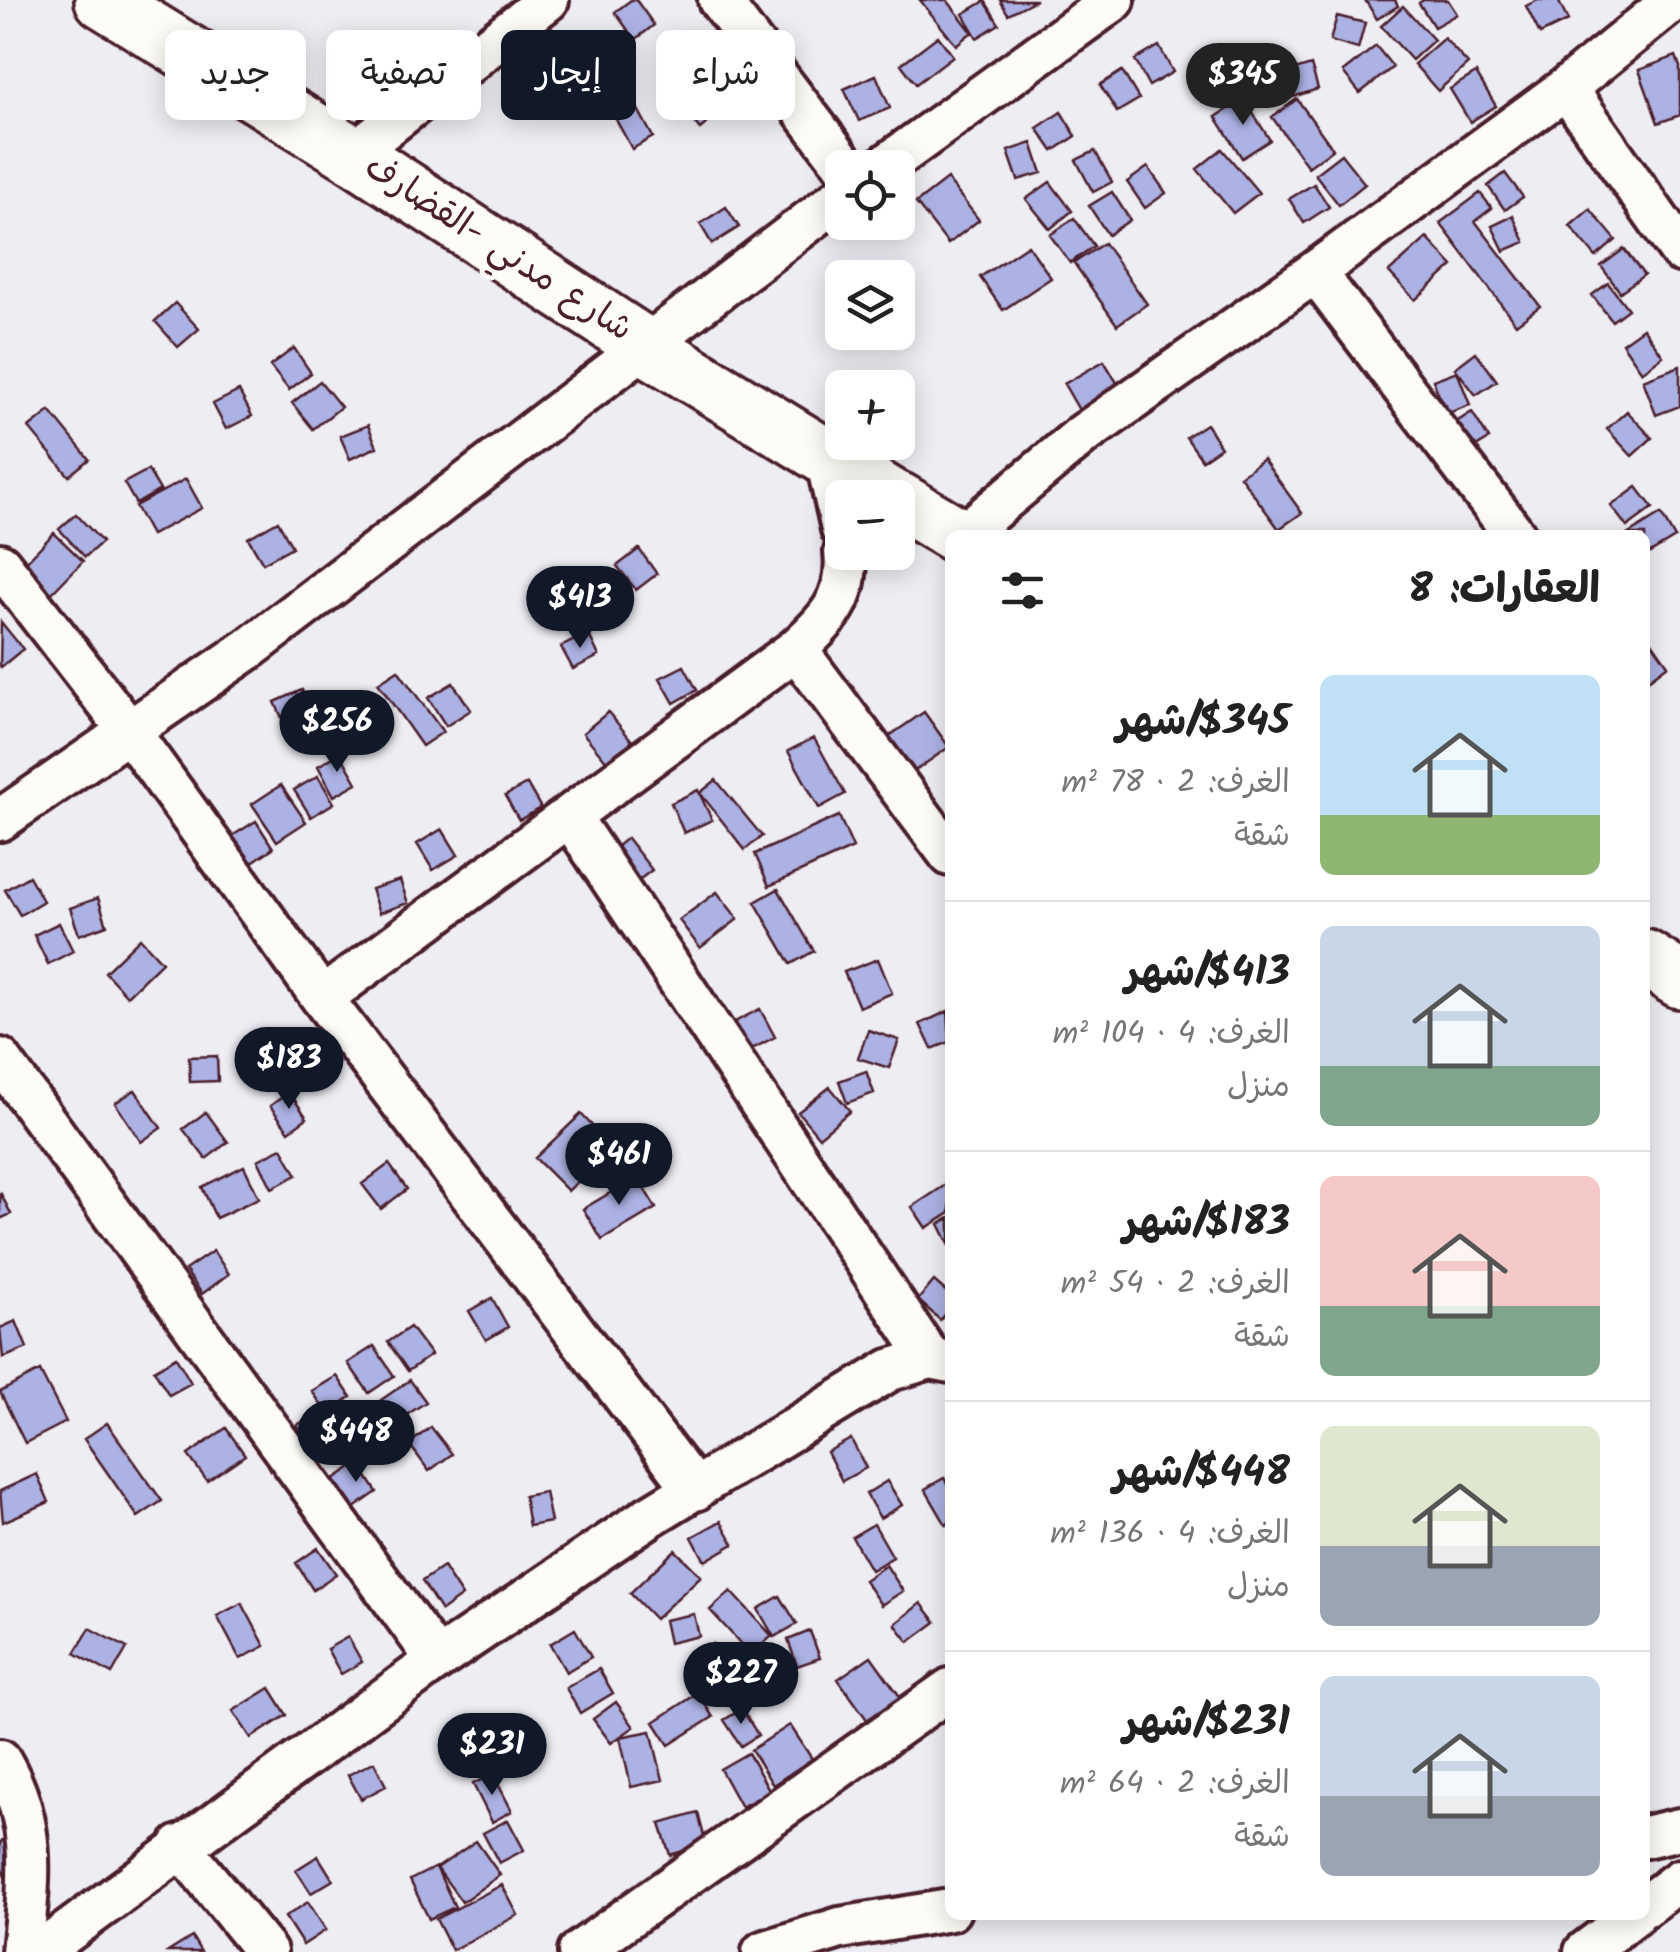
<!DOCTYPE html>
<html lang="ar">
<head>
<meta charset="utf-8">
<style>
  body { margin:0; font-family:Kalam,"Playpen Sans Arabic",sans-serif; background:#f2f2f2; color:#222; direction:rtl; height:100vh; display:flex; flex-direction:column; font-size:38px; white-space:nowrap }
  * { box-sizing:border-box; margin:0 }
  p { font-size:32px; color:#767676 }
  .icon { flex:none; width:55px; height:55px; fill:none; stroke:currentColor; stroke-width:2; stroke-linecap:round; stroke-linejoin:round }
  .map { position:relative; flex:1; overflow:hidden; direction:ltr }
  .details { position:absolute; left:945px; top:530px; width:705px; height:1390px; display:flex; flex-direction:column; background:#fff; border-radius:15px; box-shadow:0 5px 25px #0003; direction:rtl }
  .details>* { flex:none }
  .top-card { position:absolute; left:30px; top:30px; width:765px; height:90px; direction:rtl; display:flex; gap:20px }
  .tools { position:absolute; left:825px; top:150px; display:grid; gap:20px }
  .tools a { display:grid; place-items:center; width:90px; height:90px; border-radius:15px; background:#fff; box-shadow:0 5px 25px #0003; font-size:50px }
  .price { position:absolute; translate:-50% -85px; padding:0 22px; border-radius:35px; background:#111827; color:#fff; font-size:32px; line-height:65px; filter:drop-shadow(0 2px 5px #0008) }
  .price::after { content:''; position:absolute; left:50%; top:60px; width:30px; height:22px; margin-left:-15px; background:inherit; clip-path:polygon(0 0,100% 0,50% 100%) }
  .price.active { background:#222; color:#fff }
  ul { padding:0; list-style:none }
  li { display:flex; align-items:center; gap:30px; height:250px; padding:0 50px }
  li+li { border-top:2px solid #e0e0e0 }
  li span { display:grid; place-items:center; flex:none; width:280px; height:200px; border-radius:15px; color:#555 }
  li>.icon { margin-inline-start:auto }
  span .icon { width:120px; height:120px; fill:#fffc; stroke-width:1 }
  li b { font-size:42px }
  h2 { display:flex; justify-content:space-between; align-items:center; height:120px; padding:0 50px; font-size:42px }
  .tag { padding:0 35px; border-radius:15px; background:#fff; box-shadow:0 5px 25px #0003; font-size:35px; line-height:90px }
  .tag.active { background:#111827; color:#fff }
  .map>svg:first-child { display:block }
  .building { fill:#acb2e3; stroke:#4a1f2b; stroke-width:2.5 }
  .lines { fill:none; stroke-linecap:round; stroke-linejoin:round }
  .minor-casing { stroke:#4a1f2b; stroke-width:48 }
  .trunk-casing { stroke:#4a1f2b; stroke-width:62 }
  .minor { stroke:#fdfcf7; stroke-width:40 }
  .trunk { stroke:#fdfcf7; stroke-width:55 }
  .labels { text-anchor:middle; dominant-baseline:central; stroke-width:10; stroke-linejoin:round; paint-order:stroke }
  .street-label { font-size:35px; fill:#4a1f2b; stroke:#fdfcf7 }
</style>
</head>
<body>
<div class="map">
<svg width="1680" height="1952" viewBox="0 0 1680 1952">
  <rect width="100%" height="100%" fill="#ededf3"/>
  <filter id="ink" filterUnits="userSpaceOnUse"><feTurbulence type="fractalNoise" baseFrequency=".01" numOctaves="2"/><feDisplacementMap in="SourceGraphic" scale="20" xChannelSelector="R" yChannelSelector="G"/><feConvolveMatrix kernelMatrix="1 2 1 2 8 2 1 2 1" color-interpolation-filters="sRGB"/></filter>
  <g filter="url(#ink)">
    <path class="building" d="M631,0h5l18,25 -19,15 -20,-28z
      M920,0h27l25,32 -16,13z
      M1000,0h36l-28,14z
      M1365,0h30l3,6 -21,13z
      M1423,0h25l9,14 -23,13 -15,-24z
      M1538,0h20l10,21 -28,13 -14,-28z
      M985,1l14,23 -22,14 -14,-24z
      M1403,6l31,34 -22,20 -31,-34z
      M1337,16l28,7 -7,26 -28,-8z
      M938,36l15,20 -37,28 -15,-20z
      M1444,38l24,26 -30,27 -24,-27z
      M1159,46l14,26 -24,14 -14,-26z
      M1376,46l17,21 -33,26 -17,-21z
      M1260,49l9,25 -26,9 -9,-26z
      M1676,56l4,11v48l-22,8 -19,-53z
      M1311,65l7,24 -25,8 -8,-24z
      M563,66l20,29 -27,19 -21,-29z
      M1122,71l17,28 -22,13 -17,-27z
      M1476,73l20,33 -26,16 -20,-33z
      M876,75l14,33 -31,13 -15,-32z
      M704,90l18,21 -22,18 -18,-22z
      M628,91l25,46 -21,12 -25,-46z
      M1244,99l26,41 -28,18 -26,-41z
      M1297,99l36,50 -25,18 -36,-50z
      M1061,112l15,24 -23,15 -16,-23z
      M1032,143l10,30 -24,7 -10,-29z
      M1222,149l37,44 -26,20 -36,-44z
      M1095,151l17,31 -19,10 -17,-32z
      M1341,154l24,30 -26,21 -24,-31z
      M1148,167l18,26 -21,15 -18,-26z
      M1505,173l18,24 -18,13 -17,-24z
      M947,179l32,41 -31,24 -32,-41z
      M1050,182l22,29 -22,18 -24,-30z
      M1314,184l15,23 -25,16 -15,-24z
      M1112,192l18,28 -22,15 -19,-29z
      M1480,193l12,15 -17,13 65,85 -24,18 -76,-101z
      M726,207l13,20 -27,17 -12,-20z
      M1590,209l26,31 -20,17 -26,-31z
      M1513,216l12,26 -21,9 -12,-25z
      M1074,218l20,28 -24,17 -20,-28z
      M1427,238l26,28 -38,34 -26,-28z
      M1104,243l43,61 -30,21 -43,-62z
      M1028,245l23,33 -48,32 -23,-33z
      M1624,249l20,26 -24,17 -19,-26z
      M1608,283l20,26 -16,12 -20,-26z
      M175,303l24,26 -21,18 -23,-26z
      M1643,328l20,28 -21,16 -20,-29z
      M294,348l17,25 -22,17 -19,-24z
      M1476,352l21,29 -21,14 -21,-27z
      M1104,361l15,25 -40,24 -15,-26z
      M1680,366v40l-24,9 -13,-35z
      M1457,371l13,34 -24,9 -13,-34z
      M320,381l21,26 -28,22 -21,-26z
      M239,391l13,25 -26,13 -13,-25z
      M50,411l39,48 -20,17 -40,-48z
      M1627,411l25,27 -20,18 -25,-27z
      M1472,412l17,27 -26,16 -16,-27z
      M1206,424l15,23 -19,13 -16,-23z
      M368,425l9,22 -27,12 -10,-23z
      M1263,459l39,54 -23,16 -39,-53z
      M148,470l12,20 -24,14 -12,-21z
      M186,479l16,29 -51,27 -16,-29z
      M1637,487l16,21 -26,19 -16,-21z
      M76,514l26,28 -17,15 -26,-28z
      M1661,514l14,24 -30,18v-21h-18z
      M278,521l14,26 -29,16 -15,-25z
      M54,533l29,28 -33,34 -29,-28z
      M639,549l18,25 -21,16 -19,-24z
      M600,574l25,34 -24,17 -25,-35z
      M1,622l22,27 -22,18 -1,-1z
      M1645,632l23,33 -20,15 -3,-4z
      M588,633l11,23 -26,13 -12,-22z
      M684,666l13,24 -23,13 -14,-25z
      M398,670l45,62 -21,14 -44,-63z
      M453,683l18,27 -25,16 -18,-28z
      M302,690l14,33 -27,11 -14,-32z
      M608,712l25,30 -25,21 -25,-30z
      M924,712l25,35 -40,28 -24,-36z
      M814,738l31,56 -26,14 -31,-57z
      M340,753l17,30 -23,13 -16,-30z
      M318,776l16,27 -23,14 -17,-27z
      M716,780l46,56 -17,14 -45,-57z
      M527,784l14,24 -22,12 -14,-24z
      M281,785l25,37 -29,19 -25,-37z
      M698,790l14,30 -28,13 -13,-30z
      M839,816l14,32 -84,38 -14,-32z
      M256,821l17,27 -22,15 -19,-27z
      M442,829l16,26 -25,15 -16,-26z
      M627,838l25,32 -26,20 -25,-31z
      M29,876l14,25 -23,14 -15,-25z
      M400,880l8,23 -29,10 -8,-24z
      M778,889l36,62 -23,13 -36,-62z
      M717,892l21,27 -38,29 -21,-28z
      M98,898l9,27 -28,10 -9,-27z
      M59,923l14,28 -25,13 -14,-29z
      M140,938l22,24 -35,34 -22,-24z
      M878,959l14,34 -33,14 -15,-35z
      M760,1009l15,28 -31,16 -15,-28z
      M948,1011l2,31 -18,7 -12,-25z
      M868,1030l31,10 -10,28 -31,-10z
      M217,1056l1,25 -28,1 -1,-25z
      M866,1071l8,22 -27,10 -8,-22z
      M830,1087l20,24 -31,26 -21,-25z
      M135,1090l26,38 -20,14 -26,-39z
      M289,1092l18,26 -18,13 -19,-25z
      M206,1112l22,30 -22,17 -23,-30z
      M581,1114l32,34 -45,43 -33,-33z
      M282,1148l15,27 -25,13 -14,-28z
      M389,1164l18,25 -26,20 -19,-25z
      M244,1166l15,32 -43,20 -14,-31z
      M637,1177l19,31 -54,32 -19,-31z
      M950,1182v31l-24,15 -14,-21z
      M0,1192l11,22 -11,5z
      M950,1218v28l-11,-22z
      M213,1251l16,23 -27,20 -17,-24z
      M934,1281l16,14v14l-10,11 -22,-20z
      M492,1298l16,29 -22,13 -17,-29z
      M16,1321l11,27 -24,10 -3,-30z
      M410,1327l21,28 -23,16 -20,-29z
      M374,1346l20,30 -25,17 -21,-30z
      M176,1357l15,26 -22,12 -15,-25z
      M40,1371l26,51 -41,21 -25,-51z
      M337,1376l14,21 -24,16 -15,-22z
      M410,1380l16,22 -30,20 -15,-22z
      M322,1411l14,26 -25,14 -14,-26z
      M107,1423l55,78 -24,16 -54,-78z
      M431,1427l21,27 -23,17 -20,-27z
      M226,1428l19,27 -38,26 -19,-26z
      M851,1439l15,29 -24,13 -15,-29z
      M358,1463l19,29 -23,16 -20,-29z
      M37,1474l12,28 -46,20 -3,-31z
      M944,1478l6,10v34l-4,3 -21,-36z
      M887,1481l15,24 -22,13 -14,-24z
      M545,1492l6,30 -22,4 -5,-30z
      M721,1521l13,23 -29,17 -13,-24z
      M874,1524l19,33 -22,13 -19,-33z
      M318,1548l18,26 -23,16 -17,-27z
      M675,1550l26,26 -46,43 -25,-26z
      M886,1565l17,26 -22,14 -17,-25z
      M443,1567l19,29 -21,15 -19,-30z
      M731,1591l41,45 -21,19 -41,-45z
      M780,1596l17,28 -23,13 -16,-28z
      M242,1603l23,43 -25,13 -23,-43z
      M921,1603l15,19 -27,20 -14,-18z
      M694,1614l5,22 -30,7 -5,-23z
      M90,1628l37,20 -15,26 -37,-21z
      M575,1629l16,28 -25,15 -16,-28z
      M810,1631l10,27 -23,8 -9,-26z
      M348,1637l14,25 -21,12 -14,-25z
      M713,1644l14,26 -22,11 -14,-26z
      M871,1656l30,42 -33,23 -30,-42z
      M599,1669l14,24 -33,20 -14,-25z
      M270,1688l17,27 -36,23 -18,-27z
      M698,1693l15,24 -44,28 -15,-23z
      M616,1702l18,25 -23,16 -18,-24z
      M742,1709l16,26 -17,11 -17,-26z
      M790,1725l22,34 -39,26 -22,-35z
      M651,1731l12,49 -32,7 -11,-50z
      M748,1753l22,38 -29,16 -21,-38z
      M374,1762l12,24 -25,13 -13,-24z
      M493,1774l19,37 -20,11 -19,-38z
      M698,1813l8,31 -36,11 -10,-31z
      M508,1820l16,30 -25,13 -16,-30z
      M17,1835l14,34 -25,10 -6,-14v-23z
      M476,1841l24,34 -38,27 -25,-34z
      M318,1856l15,24 -22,13 -15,-23z
      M436,1867l19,40 -26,12 -19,-39z
      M502,1885l16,30 -66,35 -16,-31z
      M308,1902l18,28 -23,15 -18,-28z
      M192,1937l9,15h-33z"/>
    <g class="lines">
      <g class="minor-casing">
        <path id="minor" d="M719,0l128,168
          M1566,88l114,163
          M352,154l196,-154
          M882,168l232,-168
          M1315,272l200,263
          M826,458l16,71
          M963,535l118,-99 234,-164 251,-184 108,-88
          M0,564l129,167 193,267 373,492
          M796,649l154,206
          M571,818l359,540
          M0,820l250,-172 592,-452
          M322,998l474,-349c31,-28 54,-51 49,-97
          M0,1059l437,601
          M0,1760c38,64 29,121 22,192
          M1645,1837l35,-8
          M180,1846l86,106
          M1645,1906l35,-26
          M40,1952l397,-292 213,-144 240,-146 40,-12 20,4
          M579,1952l371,-263
          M763,1952l77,-24 110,-18
          M1585,1952l49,-37"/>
      </g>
      <g class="trunk-casing">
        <path id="trunk" d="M103,0l249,154 292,191 249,153
          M898,500l59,35
          M1645,958l35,22"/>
      </g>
      <use href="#minor" class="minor"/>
      <use href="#trunk" class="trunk"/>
    </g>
  </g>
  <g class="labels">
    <g class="street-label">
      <text transform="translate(498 249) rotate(33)">شارع مدني -القضارف</text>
    </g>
  </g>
</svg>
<div class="tools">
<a><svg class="icon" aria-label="locate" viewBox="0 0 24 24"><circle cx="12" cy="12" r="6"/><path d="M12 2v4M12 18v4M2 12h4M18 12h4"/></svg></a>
<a><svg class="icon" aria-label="layers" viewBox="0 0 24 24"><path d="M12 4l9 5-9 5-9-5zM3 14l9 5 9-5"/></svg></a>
<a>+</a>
<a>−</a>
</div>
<b class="price active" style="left:1243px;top:128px">$345</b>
<b class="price" style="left:580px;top:651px">$413</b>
<b class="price" style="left:337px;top:775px">$256</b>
<b class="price" style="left:289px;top:1112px">$183</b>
<b class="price" style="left:619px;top:1208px">$461</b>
<b class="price" style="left:356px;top:1485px">$448</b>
<b class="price" style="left:741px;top:1727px">$227</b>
<b class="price" style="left:492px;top:1798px">$231</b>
<div class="top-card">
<a class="tag">شراء</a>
<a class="tag active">إيجار</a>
<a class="tag">تصفية</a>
<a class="tag">جديد</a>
</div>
<section class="details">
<h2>العقارات: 8<svg class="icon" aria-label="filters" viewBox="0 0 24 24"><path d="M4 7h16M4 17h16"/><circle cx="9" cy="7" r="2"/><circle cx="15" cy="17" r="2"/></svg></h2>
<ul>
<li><span style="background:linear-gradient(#bfe0f5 70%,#8fb573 0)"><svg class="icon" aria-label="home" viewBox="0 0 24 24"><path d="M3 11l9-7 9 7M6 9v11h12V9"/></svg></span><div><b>$345/شهر</b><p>الغرف: 2 · 78 m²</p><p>شقة</p></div></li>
<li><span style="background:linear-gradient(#c9d6e8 70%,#7fa58c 0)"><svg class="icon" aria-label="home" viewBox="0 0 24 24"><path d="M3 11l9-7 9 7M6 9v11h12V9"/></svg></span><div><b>$413/شهر</b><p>الغرف: 4 · 104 m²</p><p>منزل</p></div></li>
<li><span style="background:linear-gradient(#f6c9c9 65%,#7fa58c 0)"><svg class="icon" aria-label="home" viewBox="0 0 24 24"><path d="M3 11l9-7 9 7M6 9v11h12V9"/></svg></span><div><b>$183/شهر</b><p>الغرف: 2 · 54 m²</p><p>شقة</p></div></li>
<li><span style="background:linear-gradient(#dfe7d0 60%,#9aa5b1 0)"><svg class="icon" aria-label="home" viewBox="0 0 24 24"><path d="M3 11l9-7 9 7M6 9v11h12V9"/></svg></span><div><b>$448/شهر</b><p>الغرف: 4 · 136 m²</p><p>منزل</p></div></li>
<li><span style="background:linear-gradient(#c9d6e8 60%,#9aa5b1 0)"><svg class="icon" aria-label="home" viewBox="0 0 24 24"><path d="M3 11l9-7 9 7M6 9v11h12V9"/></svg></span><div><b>$231/شهر</b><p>الغرف: 2 · 64 m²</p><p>شقة</p></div></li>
</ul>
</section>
</div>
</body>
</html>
